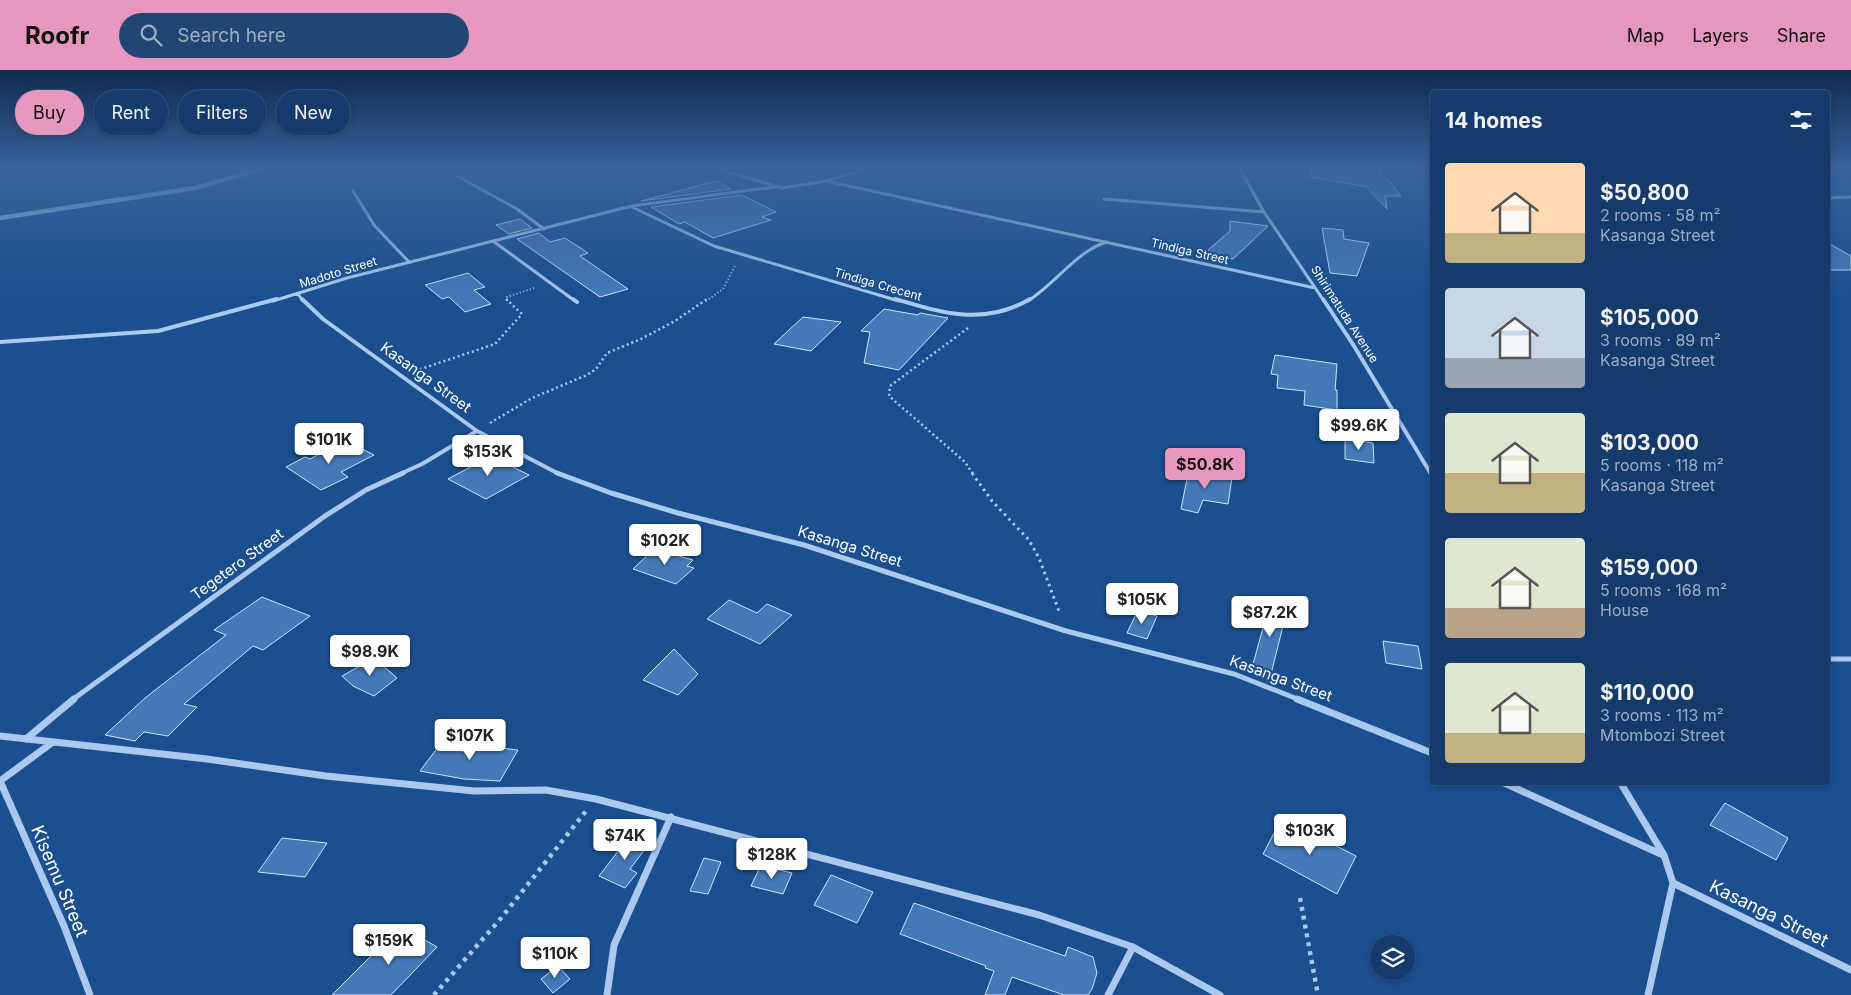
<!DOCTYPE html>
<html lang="en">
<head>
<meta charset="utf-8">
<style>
  body { margin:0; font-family:Inter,sans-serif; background:#214673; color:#f1f3f6; height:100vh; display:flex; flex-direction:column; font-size:19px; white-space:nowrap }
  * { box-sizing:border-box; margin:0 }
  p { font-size:16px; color:#9dadc1 }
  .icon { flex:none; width:28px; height:28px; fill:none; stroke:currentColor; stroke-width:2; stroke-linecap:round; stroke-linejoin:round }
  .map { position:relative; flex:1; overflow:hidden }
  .drawer { position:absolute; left:1430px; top:20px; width:400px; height:695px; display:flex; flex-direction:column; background:#143b6b; border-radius:5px; box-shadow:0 2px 8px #0003,0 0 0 1px #33557e }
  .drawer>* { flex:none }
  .banner { position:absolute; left:15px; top:20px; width:475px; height:45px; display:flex; gap:10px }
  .tools { position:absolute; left:1370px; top:865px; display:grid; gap:10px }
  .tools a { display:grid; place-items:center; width:45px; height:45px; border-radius:50%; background:#143b6b; box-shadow:0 2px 8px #0003,0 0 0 1px #33557e; font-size:25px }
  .price { position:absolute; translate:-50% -42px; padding:0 11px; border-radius:5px; background:#fff; color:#222; font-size:16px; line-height:32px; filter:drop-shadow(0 1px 2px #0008) }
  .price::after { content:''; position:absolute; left:50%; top:30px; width:15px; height:11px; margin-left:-8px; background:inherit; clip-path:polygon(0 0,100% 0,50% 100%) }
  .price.active { background:#e797bd; color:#111 }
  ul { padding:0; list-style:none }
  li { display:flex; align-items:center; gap:15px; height:125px; padding:0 15px }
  li span { display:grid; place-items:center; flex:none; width:140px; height:100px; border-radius:5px; color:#555 }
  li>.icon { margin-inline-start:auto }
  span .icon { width:60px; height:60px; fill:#fffc; stroke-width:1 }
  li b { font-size:21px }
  h2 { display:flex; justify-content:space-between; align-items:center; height:60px; padding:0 15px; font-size:21px }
  .chip { padding:0 18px; border-radius:22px; background:#143b6b; box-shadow:0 2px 8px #0003,0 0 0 1px #33557e; font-size:18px; line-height:45px }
  .chip.active { background:#e797bd; color:#111 }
  header { display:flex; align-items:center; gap:30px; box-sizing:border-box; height:70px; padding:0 25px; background:#e797bd; color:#111 }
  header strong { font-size:24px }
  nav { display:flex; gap:28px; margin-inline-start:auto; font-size:18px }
  .search { width:350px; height:45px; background:#214673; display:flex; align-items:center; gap:12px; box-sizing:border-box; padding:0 18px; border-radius:28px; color:#9dadc1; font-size:19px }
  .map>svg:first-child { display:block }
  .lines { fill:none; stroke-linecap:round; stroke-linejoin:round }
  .stream { stroke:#9cc4f0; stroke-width:4.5 }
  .building { fill:#4478b7; stroke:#cfe3fa }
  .path-far3 { stroke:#a9c9ee; stroke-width:2; stroke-dasharray:1 2.5; stroke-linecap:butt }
  .path-far2 { stroke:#a9c9ee; stroke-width:2.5; stroke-dasharray:2 3; stroke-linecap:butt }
  .path-far1 { stroke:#a9c9ee; stroke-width:3; stroke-dasharray:2.5 4; stroke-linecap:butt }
  .path { stroke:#a9c9ee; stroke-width:4.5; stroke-dasharray:4 5; stroke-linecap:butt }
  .minor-far3 { stroke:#a9c9ee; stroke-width:3 }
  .minor-far2 { stroke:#a9c9ee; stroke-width:4 }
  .minor-far1 { stroke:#a9c9ee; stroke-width:5 }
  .minor { stroke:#a9c9ee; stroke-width:7 }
  .labels { text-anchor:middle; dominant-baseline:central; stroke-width:4; stroke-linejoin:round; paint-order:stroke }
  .far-street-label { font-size:12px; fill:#fff; stroke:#1b4f8f }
  .street-label { font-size:15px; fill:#fff; stroke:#1b4f8f }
  .near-street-label { font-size:18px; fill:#fff; stroke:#1b4f8f }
</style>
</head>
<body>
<header>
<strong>Roofr</strong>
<div class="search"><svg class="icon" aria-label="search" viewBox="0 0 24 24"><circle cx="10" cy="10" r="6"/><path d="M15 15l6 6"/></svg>Search here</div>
<nav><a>Map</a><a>Layers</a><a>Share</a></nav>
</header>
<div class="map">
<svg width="1851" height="925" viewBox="0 0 1851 925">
  <rect width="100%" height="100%" fill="#1b4f8f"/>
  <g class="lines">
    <path class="stream" d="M0,148l195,-30 73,-21"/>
  </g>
  <path class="building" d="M1312,97h67l2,11h6l14,18h-16l2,13 -20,-22 -56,-10z
    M716,111l15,8 -90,12z
    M742,125l34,17 -14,5 9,3 -58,18 -28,-16 -6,2 -28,-17z
    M520,149l12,9 -23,6 -13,-9z
    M1230,151l38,5 -35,33 -27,-7 24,-21z
    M1322,158l21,2 1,9 25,4 -12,33 -27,-3z
    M539,163l11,9 15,-4 23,15 -8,3 48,33 -28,8 -83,-58z
    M1828,173l23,13v14h-23z
    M468,203l17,14 -11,3 17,14 -26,8 -16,-15 -7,2 -17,-14z
    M884,239l34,6 2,-2 28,5 -49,52 -35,-7 6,-31 -9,-1z
    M803,247l38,5 -30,29 -37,-7z
    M1275,285l62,9 -2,26h2v20l-33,-5 1,-14 -28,-3 1,-13 -7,-1z
    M1345,369l28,4 1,20 -29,-4z
    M349,372l25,13 -33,17 7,5 -27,13 -35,-23 19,-10 5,2 24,-13 4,2z
    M491,386l38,19 -43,24 -38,-20z
    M1189,399l43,8 -4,27 -25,-4 -5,13 -17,-4z
    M654,479l39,11 -6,6 7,2 -18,16 -43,-15z
    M262,527l48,19 -47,34 -10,-4 -69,58 13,3 -29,29 -24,-4 -9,9 -30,-6 40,-37 81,-63 -12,-5z
    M729,530l28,13 10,-9 25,11 -32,29 -53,-25z
    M1270,532l18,4 -17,68 -19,-6z
    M1138,540l19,6 -10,23 -20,-6z
    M1383,571l35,5 4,23 -36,-6z
    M674,579l24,25 -20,21 -35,-15z
    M374,588l23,20 -23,18 -21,-10 -11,-10z
    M448,664l14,18 5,-8 51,6 -18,31 -36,-2 -44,-8z
    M1725,733l63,35 -12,22 -66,-35z
    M1282,748l74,38 -19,38 -74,-40z
    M632,763l19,8 -21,28 7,4 -12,15 -26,-12z
    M282,768l45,5 -22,34 -47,-5z
    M704,788l17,4 -13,32 -18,-3z
    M761,795l31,8 -9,21 -32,-8z
    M831,805l42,17 -16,31 -43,-18z
    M914,833l151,53 3,-9 25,10 4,16 -5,16 -4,6h-24l-52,-18 -7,18h-20l9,-24 -9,-3 1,-2 -86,-32z
    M401,856l36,21 -46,48h-59z
    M558,896l12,13 -17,14 -12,-14z"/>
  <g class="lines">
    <path class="path-far3" d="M507,231v-4l27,-9
      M706,231l17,-12 12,-23"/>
    <path class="path-far2" d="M968,258l-78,58 -1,10 76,66 8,12
      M415,301l80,-27 27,-30 -16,-15
      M490,353l42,-25 55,-23 9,-6 11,-16 34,-14 34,-18 32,-22"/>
    <path class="path-far1" d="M972,403l20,28 37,39 10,18 21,56"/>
    <path class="path" d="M1300,828l18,97
      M434,925l68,-78 84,-106"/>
    <path class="minor-far3" d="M712,97l70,21 44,-7 46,-14
      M1239,97l25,45 60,89
      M457,106l60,33 27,20
      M826,111l489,107
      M353,121l21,34 35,37
      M1828,128l23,-1
      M1104,129l160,13
      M632,137l82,39 185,55
      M493,171l82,60
      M298,224l5,7
      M273,231l74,-23 285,-72 142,-19
      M1028,231c27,-17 50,-51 79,-59"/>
    <path class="minor-far2" d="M302,229l21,20 154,112 82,43
      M573,229l4,3
      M895,229c47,14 90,27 135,0
      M1323,229l31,47 77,128
      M0,272l158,-11 119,-32
      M400,404l22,-10 55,-33"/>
    <path class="minor-far1" d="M557,403l54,20 67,20 126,32 262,86 168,43 66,26
      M1431,403l1,2
      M1828,589h23
      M72,630l253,-184 41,-26 37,-17"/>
    <path class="minor" d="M1297,629l135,54
      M0,666l207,23 119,17 148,15 72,-1 50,9 443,116 94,32 87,48
      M26,669l48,-40
      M0,711l64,145 26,69
      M0,711l53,-39
      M1502,712l161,73
      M1620,712l44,73 9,28 -25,112
      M1673,813l178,87
      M607,925l7,-50 57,-128
      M1108,925l25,-48"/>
  </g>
  <linearGradient id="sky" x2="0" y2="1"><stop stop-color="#0f2b4f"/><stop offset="0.43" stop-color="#39639b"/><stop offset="1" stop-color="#39639b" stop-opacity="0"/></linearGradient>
  <rect width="1851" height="227" fill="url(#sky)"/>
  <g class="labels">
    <g class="far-street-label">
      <text transform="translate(1190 181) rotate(13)">Tindiga Street</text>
      <text transform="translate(338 202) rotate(-17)">Madoto Street</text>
      <text transform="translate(878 214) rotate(16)">Tindiga Crecent</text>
      <text transform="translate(1345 244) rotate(57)">Shirimatuda Avenue</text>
    </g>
    <g class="street-label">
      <text transform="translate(426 307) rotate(36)">Kasanga Street</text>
      <text transform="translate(850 476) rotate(17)">Kasanga Street</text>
      <text transform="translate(237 494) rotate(-36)">Tegetero Street</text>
      <text transform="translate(1281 608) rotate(20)">Kasanga Street</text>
    </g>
    <g class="near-street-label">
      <text transform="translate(60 811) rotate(67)">Kisemu Street</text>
      <text transform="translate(1769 843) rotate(26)">Kasanga Street</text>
    </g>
  </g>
</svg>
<div class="tools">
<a><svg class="icon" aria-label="layers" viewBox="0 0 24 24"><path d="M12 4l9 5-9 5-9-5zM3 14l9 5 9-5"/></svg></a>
</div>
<b class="price" style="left:1359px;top:381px">$99.6K</b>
<b class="price" style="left:329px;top:395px">$101K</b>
<b class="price" style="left:488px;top:407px">$153K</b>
<b class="price active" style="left:1205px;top:420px">$50.8K</b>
<b class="price" style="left:665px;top:496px">$102K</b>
<b class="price" style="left:1142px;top:555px">$105K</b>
<b class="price" style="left:1270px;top:568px">$87.2K</b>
<b class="price" style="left:370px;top:607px">$98.9K</b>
<b class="price" style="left:470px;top:691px">$107K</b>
<b class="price" style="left:1310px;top:786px">$103K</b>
<b class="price" style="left:625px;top:791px">$74K</b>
<b class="price" style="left:772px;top:810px">$128K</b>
<b class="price" style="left:389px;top:896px">$159K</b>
<b class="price" style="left:555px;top:909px">$110K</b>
<div class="banner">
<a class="chip active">Buy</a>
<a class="chip">Rent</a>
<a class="chip">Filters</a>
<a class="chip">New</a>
</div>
<section class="drawer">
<h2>14 homes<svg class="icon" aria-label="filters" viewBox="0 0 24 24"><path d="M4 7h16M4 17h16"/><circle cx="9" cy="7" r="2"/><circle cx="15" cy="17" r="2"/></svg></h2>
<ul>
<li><span style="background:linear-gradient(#ffd9b3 70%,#c2b280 0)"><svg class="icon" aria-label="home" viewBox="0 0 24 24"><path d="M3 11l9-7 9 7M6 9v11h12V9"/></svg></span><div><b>$50,800</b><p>2 rooms · 58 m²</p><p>Kasanga Street</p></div></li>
<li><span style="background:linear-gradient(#c9d6e8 70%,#9aa5b1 0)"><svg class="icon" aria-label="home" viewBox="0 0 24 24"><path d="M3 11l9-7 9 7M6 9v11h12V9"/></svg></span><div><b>$105,000</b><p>3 rooms · 89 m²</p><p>Kasanga Street</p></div></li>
<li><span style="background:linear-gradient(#dfe7d0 60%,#c2b280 0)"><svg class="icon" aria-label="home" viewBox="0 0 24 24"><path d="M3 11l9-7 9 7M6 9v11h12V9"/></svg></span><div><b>$103,000</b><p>5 rooms · 118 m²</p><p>Kasanga Street</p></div></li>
<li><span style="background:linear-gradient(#dfe7d0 70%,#b9a48a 0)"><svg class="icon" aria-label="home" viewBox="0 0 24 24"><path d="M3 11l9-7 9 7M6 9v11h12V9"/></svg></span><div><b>$159,000</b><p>5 rooms · 168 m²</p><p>House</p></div></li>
<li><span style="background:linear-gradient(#dfe7d0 70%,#c2b280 0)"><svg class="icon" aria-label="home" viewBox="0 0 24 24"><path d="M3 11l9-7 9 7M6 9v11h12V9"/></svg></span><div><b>$110,000</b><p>3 rooms · 113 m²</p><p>Mtombozi Street</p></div></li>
</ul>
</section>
</div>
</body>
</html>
